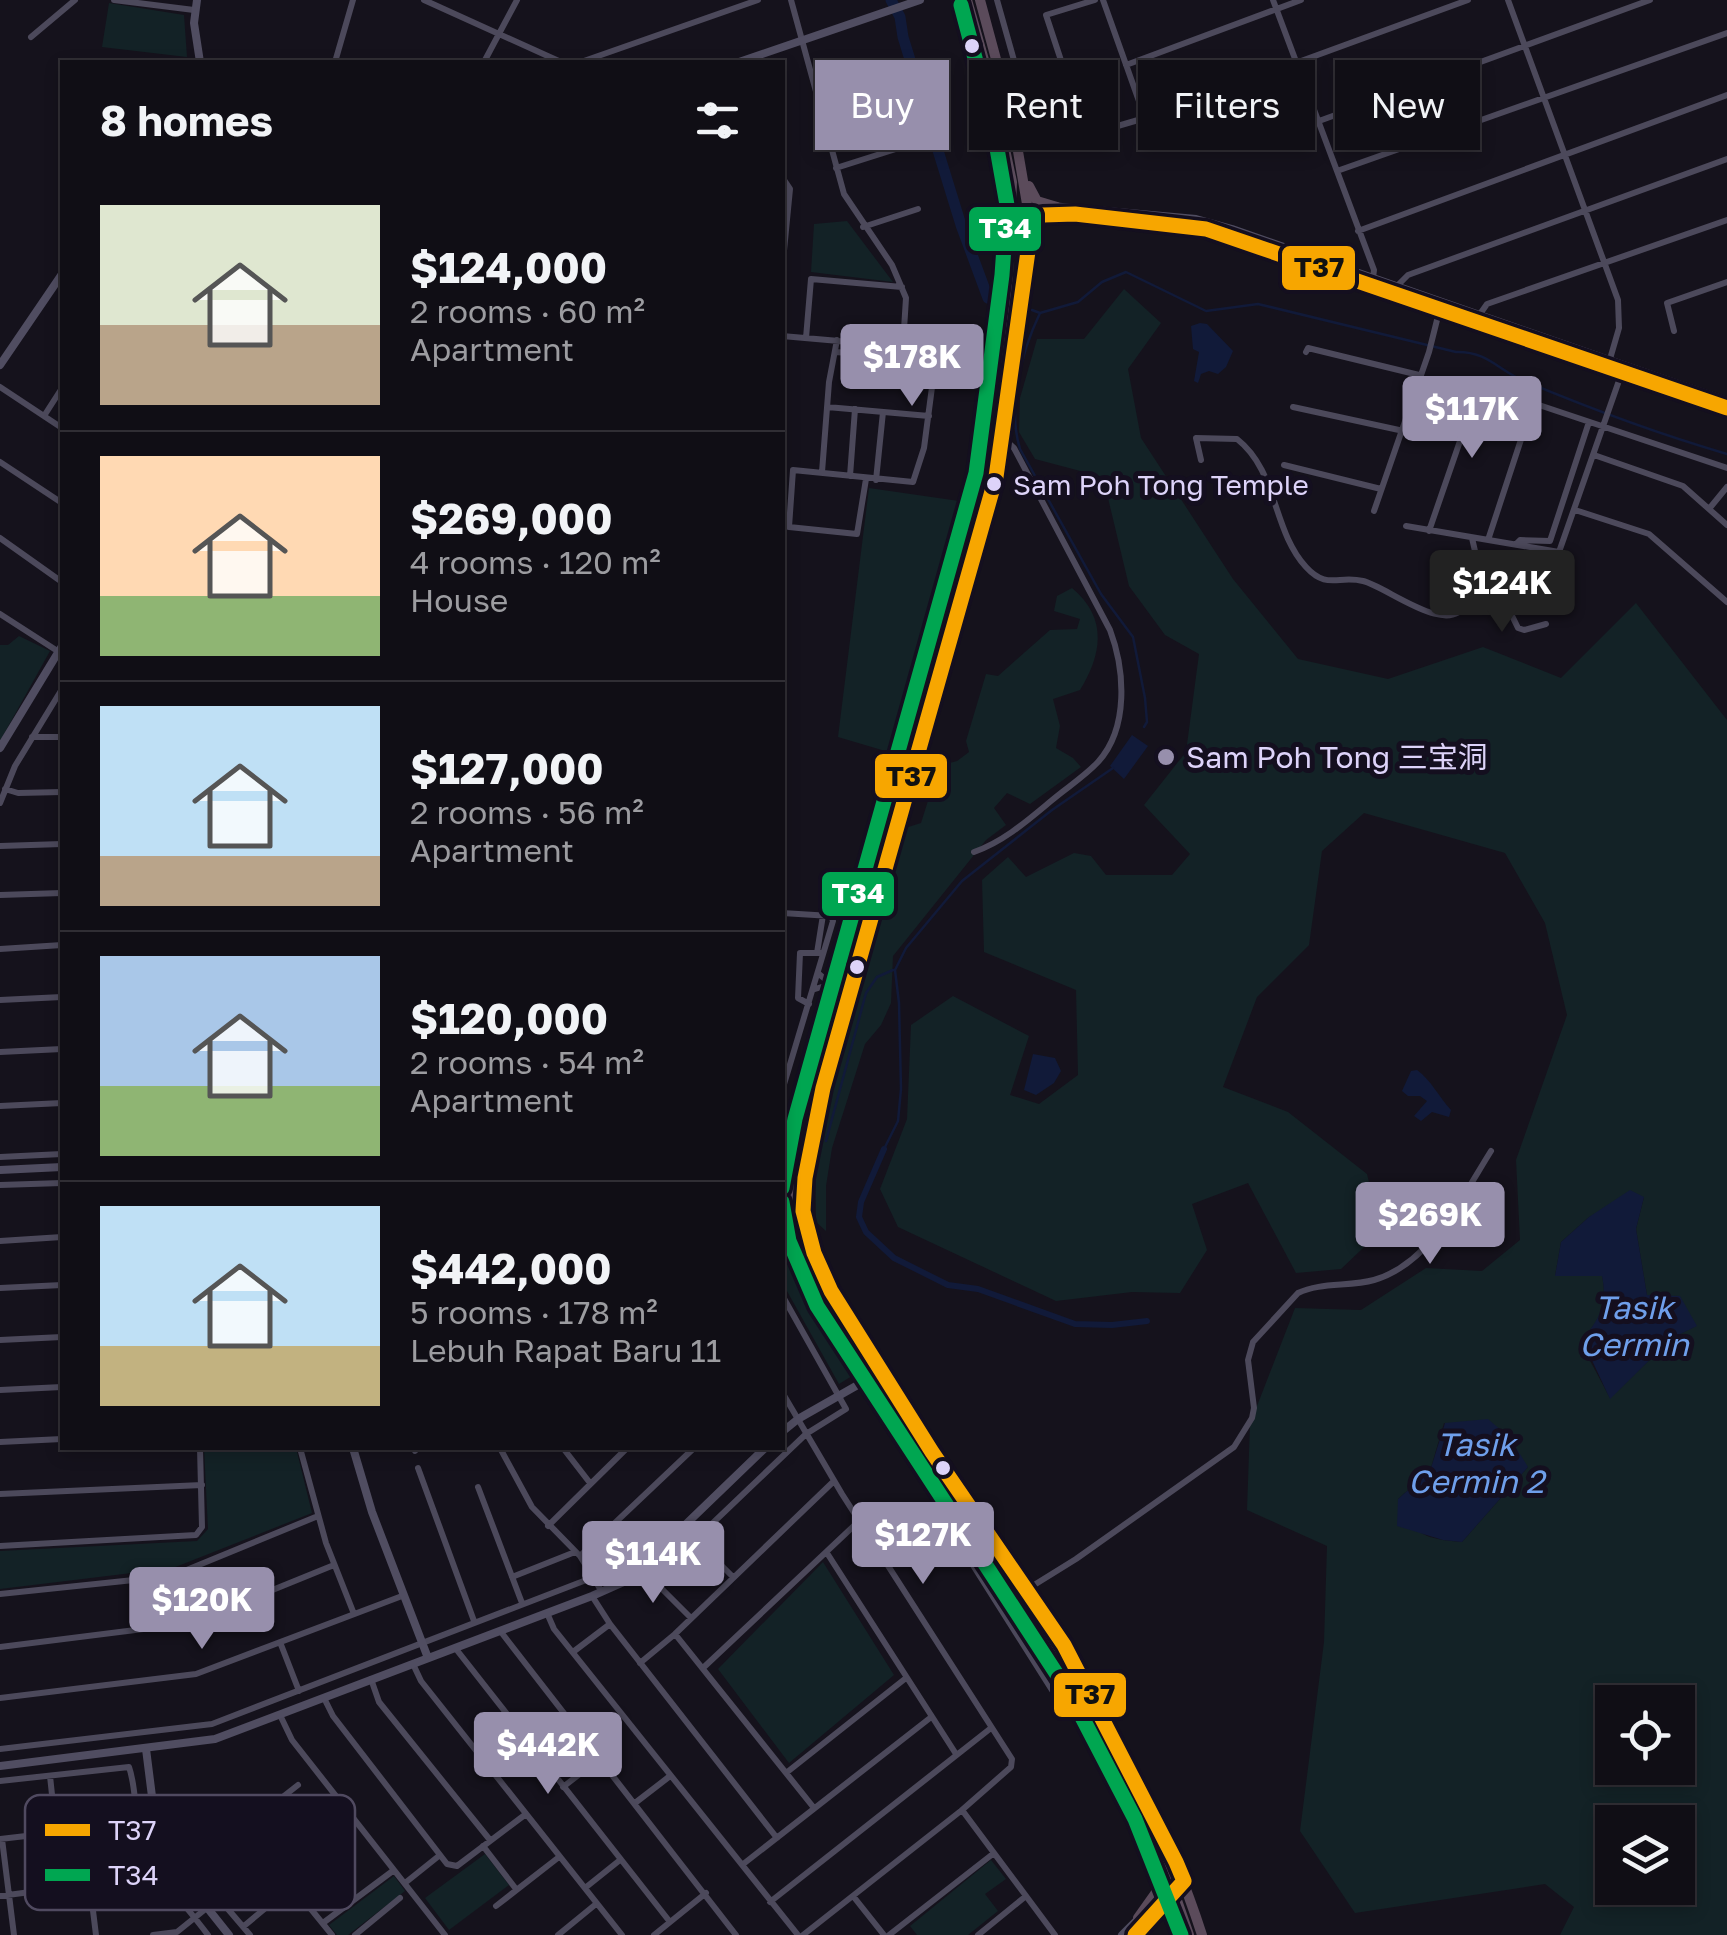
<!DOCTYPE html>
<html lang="en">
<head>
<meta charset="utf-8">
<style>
  body { margin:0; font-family:"Golos Text","Noto Sans SC",sans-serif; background:#19171e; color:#f1f3f6; height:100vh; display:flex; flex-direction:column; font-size:38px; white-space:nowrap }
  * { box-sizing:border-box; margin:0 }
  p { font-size:32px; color:#9c9ca0 }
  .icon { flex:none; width:55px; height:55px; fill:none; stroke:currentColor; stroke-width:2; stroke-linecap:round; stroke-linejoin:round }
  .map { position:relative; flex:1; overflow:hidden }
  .side { position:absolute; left:60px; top:60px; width:725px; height:1390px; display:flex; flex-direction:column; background:#100e15; border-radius:0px; box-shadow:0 5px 15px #0003,0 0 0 2px #302e34 }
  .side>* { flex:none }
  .guide { position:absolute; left:815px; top:60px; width:760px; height:90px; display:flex; gap:20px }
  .buttons { position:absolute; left:1595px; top:1685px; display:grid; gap:20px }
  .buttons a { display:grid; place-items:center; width:100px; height:100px; border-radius:0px; background:#100e15; box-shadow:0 5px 15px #0003,0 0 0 2px #302e34; font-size:50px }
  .price { position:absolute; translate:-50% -85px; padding:0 22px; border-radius:10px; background:#978fac; color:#fff; font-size:32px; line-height:65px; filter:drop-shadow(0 2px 5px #0008) }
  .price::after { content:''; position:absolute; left:50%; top:60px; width:30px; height:22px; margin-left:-15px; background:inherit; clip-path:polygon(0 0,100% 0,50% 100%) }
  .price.current { background:#222; color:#fff }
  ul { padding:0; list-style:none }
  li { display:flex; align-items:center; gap:30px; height:250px; padding:0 40px }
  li+li { border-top:2px solid #302e34 }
  li span { display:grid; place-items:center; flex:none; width:280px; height:200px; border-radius:0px; color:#555 }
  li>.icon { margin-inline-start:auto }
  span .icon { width:120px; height:120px; fill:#fffc; stroke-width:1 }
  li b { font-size:42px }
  h2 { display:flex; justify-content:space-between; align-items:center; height:120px; padding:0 40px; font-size:42px }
  .tag { padding:0 35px; border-radius:0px; background:#100e15; box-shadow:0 5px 15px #0003,0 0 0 2px #302e34; font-size:35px; line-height:90px }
  .tag.current { background:#978fac; color:#fff }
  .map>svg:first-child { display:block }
  .green { fill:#132226; fill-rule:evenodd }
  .water { fill:#111a39 }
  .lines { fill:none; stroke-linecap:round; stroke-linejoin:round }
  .stream { stroke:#111a39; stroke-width:2.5 }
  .canal { stroke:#111a39; stroke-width:6 }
  .river { stroke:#111a39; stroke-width:11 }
  .street { stroke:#4c495b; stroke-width:6 }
  .secondary { stroke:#504d61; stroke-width:8 }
  .highway { stroke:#5b4b5b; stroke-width:10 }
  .bus-1-casing { stroke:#140f1f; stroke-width:22 }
  .bus-2-casing { stroke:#140f1f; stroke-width:22 }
  .bus-1 { stroke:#f7a600; stroke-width:15 }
  .bus-2 { stroke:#00a651; stroke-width:15 }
  .bus-dot { fill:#ddd3f9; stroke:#140f1f; stroke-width:4 }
  .poi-dot { fill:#978fac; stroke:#140f1f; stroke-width:4 }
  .labels { text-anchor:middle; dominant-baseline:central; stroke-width:10; stroke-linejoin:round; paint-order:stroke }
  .bus-label { font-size:28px; fill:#ddd3f9; stroke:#140f1f; text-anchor:start }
  .poi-label { font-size:30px; fill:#ddd3f9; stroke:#140f1f; text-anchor:start }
  .water-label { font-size:32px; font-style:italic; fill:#6f9feb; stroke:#140f1f }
  .key { fill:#140f1f; stroke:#504a60; stroke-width:2.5 }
  .key-label { font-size:28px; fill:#ddd3f9 }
  .line-badge { stroke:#140f1f; stroke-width:4 }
  .badge-label { font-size:28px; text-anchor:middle; font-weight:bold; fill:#fff }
  .pale-badge-label { font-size:28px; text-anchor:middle; font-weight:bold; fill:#111 }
</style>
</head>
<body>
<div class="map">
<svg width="1727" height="1935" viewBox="0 0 1727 1935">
  <rect width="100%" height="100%" fill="#15121c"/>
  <path class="green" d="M109,3l75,12 3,42 -85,-10z
    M847,221l46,61 -82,-10 3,-48z
    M1124,289l37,34 -33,46 13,69 92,141 65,80 90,20 95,-32 78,31 75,-75 91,117v1215h-167l14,-28 -29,-23 -190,29 -55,-82 24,-189 3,-96 -80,-36 3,-86 45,-116 66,2 65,-42 56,3 38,-31 -4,-80 51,-145 -22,-92 -40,-70 -141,-40 -42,38 -13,94 -52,52 -34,90 65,25 79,62 14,57 -40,38 -45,4 -48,-90 -56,21 15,46 -27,43 -48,-1 -76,9 -158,-74 -18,-38 27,-70 4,-94 42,-29 76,40 -19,59 29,9 39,-29 -2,-85 -92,-38 -2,-72 26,-23 18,20 48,-24 17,3 15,19h66l18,-21 -46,-49 42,-53 13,-98 -34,-19 -36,-49 -26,-109 -68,-18 -16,-27 1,-34 17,-59h47zM1644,1197l-8,32 11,66 49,31 -24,12 -62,60 -30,-56c20,-22 28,-37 22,-67l-47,1 6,-34 28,-25zM1444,1423l84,44 -66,75c-42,-4 -45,-6 -64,-43l32,-28zM1612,1702h66v66h-66zM1612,1822h66v66h-66z
    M869,488l90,13 -67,252 -54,-16z
    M1072,588c36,30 30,66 8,102l-27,9 7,27 -4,22 17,10 8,9 -51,37 -23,-11 -13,15 12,17 -20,15 -93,116 -2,47 -10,22 -16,19 -33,104 -6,38v45l-10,-9 -1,-71 41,-155 10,-21 1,-21 35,-125 19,-6 18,-57 18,-5 12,-9 -3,-11 20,-67 12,2 52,-46 27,-1 3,-10 -26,-8 3,-15z
    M19,636l31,15 -50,90v-96h8z
    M782,1158l5,3v46l13,50 60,114 -21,13 -56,-100z
    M204,1448h92l16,65 -139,55 -173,21v-38l197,-10 11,-12z
    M823,1562l71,113 -105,88 -71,-94z
    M485,1854l24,31 -60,45 -24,-32z
    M991,1860l15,19 -21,15 13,17 -30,24h-51l-7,-9z
    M394,1876l11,15 -57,44h-11l-8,-10z"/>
  <path class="water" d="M1200,323l7,1 26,27 -7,16 -8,7 -9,-3 -8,3 -3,9 -4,-2 5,-29 -6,-3 -2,-23z
    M1132,735l16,11 -24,33 -14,-13z
    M1033,1054l22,4 6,13 -7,12 -18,12 -12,-5z
    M1417,1070c14,10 22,27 34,40l-2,7 -17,-5 -11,9 -7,-5 13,-15 -7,-5h-12l-6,-5 9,-20z
    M1630,1190l14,7 -8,32 11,66 33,1 17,30 -25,12 -62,61 -20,-43 -10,-14c19,-22 28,-37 22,-66h-47l6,-34 28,-25z
    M1488,1419l22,19 18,29 -66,75 -19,-2 -46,-14 1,-27 32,-28 15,-48z"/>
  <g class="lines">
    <path class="stream" d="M1032,310l8,3 38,-11 24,-20 24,-10 80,39 52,-7 198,48c31,-1 42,18 68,29 67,28 134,53 203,73
      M1040,313c-19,40 -33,93 -20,136l81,145 32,43 12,61 2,24 -3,5
      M826,1141l40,-148 11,-16 16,-7
      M884,1149l14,-28 3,-32 -2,-86 -4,-33 11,-22 56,-67 90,-71 61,-42
      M782,1228l8,38 68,107"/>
    <path class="canal" d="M884,1149l-23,53 -2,15 7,15 28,26 54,27 30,4 97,35 37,1 35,-4"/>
    <path class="river" d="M891,0l9,17 3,20 58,188 27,73 11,4"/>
    <path class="street" d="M114,0l80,10
      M424,0l137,62
      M791,0l53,194 48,71 14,33 -3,47
      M954,0l48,180 -2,35
      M997,0l42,149 106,-31 323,-118
      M1103,0l42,118
      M1273,0l101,270 -1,8
      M1508,0l110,300 1,28 -9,31
      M31,37l44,-37
      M335,62l18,-62
      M484,62l33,-62
      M581,62l177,-62
      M1126,65l175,-65
      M820,106l60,-20
      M1319,121l331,-121
      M1086,136l-40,-121 49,-15
      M836,168l63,-20
      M1337,171l390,-138
      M782,177l8,12 -8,82
      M863,227l55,-18
      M1358,231l369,-136
      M1397,286l11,-11 319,-116
      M1480,314l7,-10 240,-84
      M1674,331l-7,-28 60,-21
      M782,336l205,18 14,-11
      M806,338l5,-59 91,8
      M835,352l100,7
      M1306,352l2,-4 111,27
      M0,387l62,41
      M827,407l102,9
      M1293,407l106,23
      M44,416l18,-28
      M1594,455l89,31 44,39
      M1201,460l-5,-22 41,1c41,32 35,91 69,128 21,23 32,8 57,14 23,5 86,57 102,23 16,-33 15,-31 7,-66
      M0,462l62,41
      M1284,465l97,24
      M822,472l7,-90 8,-42
      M850,476l5,-67
      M866,479l-9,55 -68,-7 4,-57 120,12 11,-34 13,-99
      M876,480l7,-68
      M1709,509l18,-22
      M1575,510l74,24 78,68
      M1374,511l55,-159 11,-44
      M1406,526l153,26 63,-180
      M1429,531l51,-148
      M0,538l62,44
      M1488,540l45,-137 194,65
      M1517,543l3,-3 30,1 39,-119
      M1480,575l18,12 20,41 6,2 22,-6
      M0,614l59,38
      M32,737h30
      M5,789l13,4 44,-1
      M0,803l15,-37 47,-77
      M0,846l62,-2
      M974,852c29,-10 53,-31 77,-51 15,-13 33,-24 47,-39 31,-34 27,-92 12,-132l-96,-182 -11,-10
      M0,895l62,-2
      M782,913l49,3 2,5 -51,170
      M0,949l62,-4
      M817,953l6,-38
      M819,974l7,6 11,-1 9,-19
      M815,989l10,-3 9,6 -2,25
      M0,1000l62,-3
      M809,1004l-11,-6 2,-45h23
      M0,1052l62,-3
      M0,1106l62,-3
      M0,1157l62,-3
      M0,1185l62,-2
      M0,1241l62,-4
      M0,1288l62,-3
      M0,1340l62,-3
      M0,1390l62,-3
      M782,1392l60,102 170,265 -1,8 -49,43 -159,125
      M0,1442l62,-3
      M300,1448l26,95 28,71
      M414,1448l1,3
      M500,1448l32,59 48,49 22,36
      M563,1448l27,35
      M418,1468l56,153
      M478,1487l44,116
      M0,1494l202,-9
      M940,1513l129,204 18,-9
      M548,1526l79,-78
      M683,1527l50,50
      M695,1540l111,-106 40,-25 -64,-114
      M0,1546l196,-11 6,-8 -2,-79
      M827,1553l129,201
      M580,1556l114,-108
      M641,1568l50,50
      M512,1577l63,-25
      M1026,1590l50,-31 158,-112 18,-29 2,-10 -6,-48 5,-18 45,-49c22,-11 52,-6 76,-13 56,-16 88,-83 117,-129
      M0,1594l172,-18 146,-60
      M592,1596l18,28 167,214
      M547,1613l7,16 244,306
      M501,1632l235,303
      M675,1634l139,174
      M280,1642l19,49
      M0,1647l191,-24 143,-58
      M456,1649l214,273
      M573,1652l37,-28
      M640,1663l35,-29 159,-153
      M413,1664l8,17 201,254
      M703,1668l156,-147
      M371,1679l8,23 111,138
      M0,1698l196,-24 206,-78
      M324,1698l9,18 114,148 10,2 69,-52
      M280,1715l12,25 153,195
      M0,1749l212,-25 382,-147
      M786,1773l120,-95
      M50,1776l6,56
      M0,1781l129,-14c7,20 5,42 11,62 12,40 43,73 68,106
      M563,1787l36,-28
      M635,1803l35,-27
      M962,1810l93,125
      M244,1827l88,108
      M83,1829l13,106
      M0,1839l138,-16
      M2,1839l12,96
      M483,1846l33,43
      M742,1865l188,-147
      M193,1868l57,67
      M284,1875l60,-48
      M182,1876l116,-91
      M405,1883l35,-28
      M585,1888l35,-28
      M0,1896l144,-19 12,-9
      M853,1896l31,39
      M770,1902l221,-174
      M496,1906l63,-49
      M323,1923l71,-53
      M244,1926l48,-40
      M153,1935l24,-3 31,-25
      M355,1935l45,-37
      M558,1935l38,-31
      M654,1935l52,-42
      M889,1935l105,-82
      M978,1935l48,-39"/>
    <path class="secondary" d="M197,0l-3,23 6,39
      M739,62l181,-62
      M1051,206l145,13 36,10 495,172
      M1027,209l30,3
      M1071,213l121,13 48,13 487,169
      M0,365l62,-91
      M0,748l62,-102
      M782,1152l12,2
      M0,1170l62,-3
      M782,1432l16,-13 72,-41
      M353,1448l19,64 56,146
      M146,1749l10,79 26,48 47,59
      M0,1766l215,-27 377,-143 36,-16 137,-132
      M1152,1905l23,-20
      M1122,1935l20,-20
      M1135,1935l41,-42"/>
    <path class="highway" d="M967,0l25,88 20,94 -4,92 -15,154 -20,93 -90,315 -56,213 -32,98 -2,59 17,61 48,91 197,296 32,54 85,178 17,49
      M980,0l33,122 14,82 -5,73 -26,200 -23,88c-47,156 -92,313 -133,471 -12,47 -44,129 -37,176 11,61 47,111 80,161 51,81 105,160 159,239 62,91 126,217 160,323
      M1029,186l8,15 20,6
      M1030,231c6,-22 27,-13 45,-17
      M1156,1912l9,-2 17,5
      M1138,1918l22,-31 3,-18"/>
    <g class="bus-1-casing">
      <path id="bus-1" d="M1135,1935l49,-54 -8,-19 -112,-217 -132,-193 -101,-161 -17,-38 -11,-42 2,-33 18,-90 173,-611 36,-254 11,-8 32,-1 131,15 521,179"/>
    </g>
    <g class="bus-2-casing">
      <path id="bus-2" d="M782,1188l13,-69 181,-646 26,-198 5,-70 -14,-79 -32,-121
        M782,1202l7,39 28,65 254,390 64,123 46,116"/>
    </g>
    <use href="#bus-1" class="bus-1"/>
    <use href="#bus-2" class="bus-2"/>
  </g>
  <g class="bus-dot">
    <circle cx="972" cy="46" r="9"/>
    <circle cx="994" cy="484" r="9"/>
    <circle cx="857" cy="967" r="9"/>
    <circle cx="943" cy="1468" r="9"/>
  </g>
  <circle class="poi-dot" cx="1166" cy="757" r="10"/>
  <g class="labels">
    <g class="bus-label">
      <text x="1013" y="484">Sam Poh Tong Temple</text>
    </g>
    <g class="poi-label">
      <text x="1186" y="757">Sam Poh Tong 三宝洞</text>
    </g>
    <g class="water-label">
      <text x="1634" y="1307">Tasik<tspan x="1634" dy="37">Cermin</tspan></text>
      <text x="1476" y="1444">Tasik<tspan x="1476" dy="37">Cermin 2</tspan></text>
    </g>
  </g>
  <rect x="25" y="1795" width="330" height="115" rx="15" class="key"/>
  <rect x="45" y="1824" width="45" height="12" fill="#f7a600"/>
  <rect x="45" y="1869" width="45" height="12" fill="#00a651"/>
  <g class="key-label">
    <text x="108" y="1840">T37</text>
    <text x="108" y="1885">T34</text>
  </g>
  <g class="line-badge">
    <rect x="967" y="205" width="76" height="48" rx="10" fill="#00a651"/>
    <rect x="1280" y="244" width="77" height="48" rx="10" fill="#f7a600"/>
    <rect x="873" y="752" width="76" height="48" rx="10" fill="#f7a600"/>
    <rect x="820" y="870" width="76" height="48" rx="10" fill="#00a651"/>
    <rect x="1052" y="1671" width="76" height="48" rx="10" fill="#f7a600"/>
  </g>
  <g class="badge-label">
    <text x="1005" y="238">T34</text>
    <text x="858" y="903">T34</text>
  </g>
  <g class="pale-badge-label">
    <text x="1319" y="277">T37</text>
    <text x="911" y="786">T37</text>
    <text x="1090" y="1704">T37</text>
  </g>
</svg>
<div class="buttons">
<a><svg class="icon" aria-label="locate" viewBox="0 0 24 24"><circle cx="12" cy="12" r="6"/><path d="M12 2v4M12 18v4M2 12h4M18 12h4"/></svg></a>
<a><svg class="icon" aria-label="layers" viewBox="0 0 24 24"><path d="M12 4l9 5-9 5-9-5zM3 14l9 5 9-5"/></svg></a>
</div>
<b class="price" style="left:912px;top:409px">$178K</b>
<b class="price" style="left:1472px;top:461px">$117K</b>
<b class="price current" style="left:1502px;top:635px">$124K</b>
<b class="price" style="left:1430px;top:1267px">$269K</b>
<b class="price" style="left:923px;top:1587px">$127K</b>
<b class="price" style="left:653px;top:1606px">$114K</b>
<b class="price" style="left:202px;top:1652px">$120K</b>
<b class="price" style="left:548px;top:1797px">$442K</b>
<div class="guide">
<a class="tag current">Buy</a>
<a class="tag">Rent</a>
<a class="tag">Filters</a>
<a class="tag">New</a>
</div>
<section class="side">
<h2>8 homes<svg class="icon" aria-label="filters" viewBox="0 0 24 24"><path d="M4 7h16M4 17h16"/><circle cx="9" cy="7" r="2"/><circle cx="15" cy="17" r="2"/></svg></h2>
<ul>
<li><span style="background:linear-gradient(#dfe7d0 60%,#b9a48a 0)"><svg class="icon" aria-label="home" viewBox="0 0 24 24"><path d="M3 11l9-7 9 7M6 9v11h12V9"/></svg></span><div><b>$124,000</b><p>2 rooms · 60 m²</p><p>Apartment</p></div></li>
<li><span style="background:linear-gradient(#ffd9b3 70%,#8fb573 0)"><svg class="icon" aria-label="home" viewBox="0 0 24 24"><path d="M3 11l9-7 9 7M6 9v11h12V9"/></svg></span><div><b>$269,000</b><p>4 rooms · 120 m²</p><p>House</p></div></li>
<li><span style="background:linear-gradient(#bfe0f5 75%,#b9a48a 0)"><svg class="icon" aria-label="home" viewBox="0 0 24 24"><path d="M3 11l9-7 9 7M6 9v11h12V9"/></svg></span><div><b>$127,000</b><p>2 rooms · 56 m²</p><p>Apartment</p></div></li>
<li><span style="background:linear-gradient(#a9c7e8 65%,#8fb573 0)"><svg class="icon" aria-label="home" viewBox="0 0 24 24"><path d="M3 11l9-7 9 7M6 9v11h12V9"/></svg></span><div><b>$120,000</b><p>2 rooms · 54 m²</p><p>Apartment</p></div></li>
<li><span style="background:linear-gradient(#bfe0f5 70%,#c2b280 0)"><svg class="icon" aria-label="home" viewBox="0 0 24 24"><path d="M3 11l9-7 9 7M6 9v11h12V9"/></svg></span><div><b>$442,000</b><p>5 rooms · 178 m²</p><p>Lebuh Rapat Baru 11</p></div></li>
</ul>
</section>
</div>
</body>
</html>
